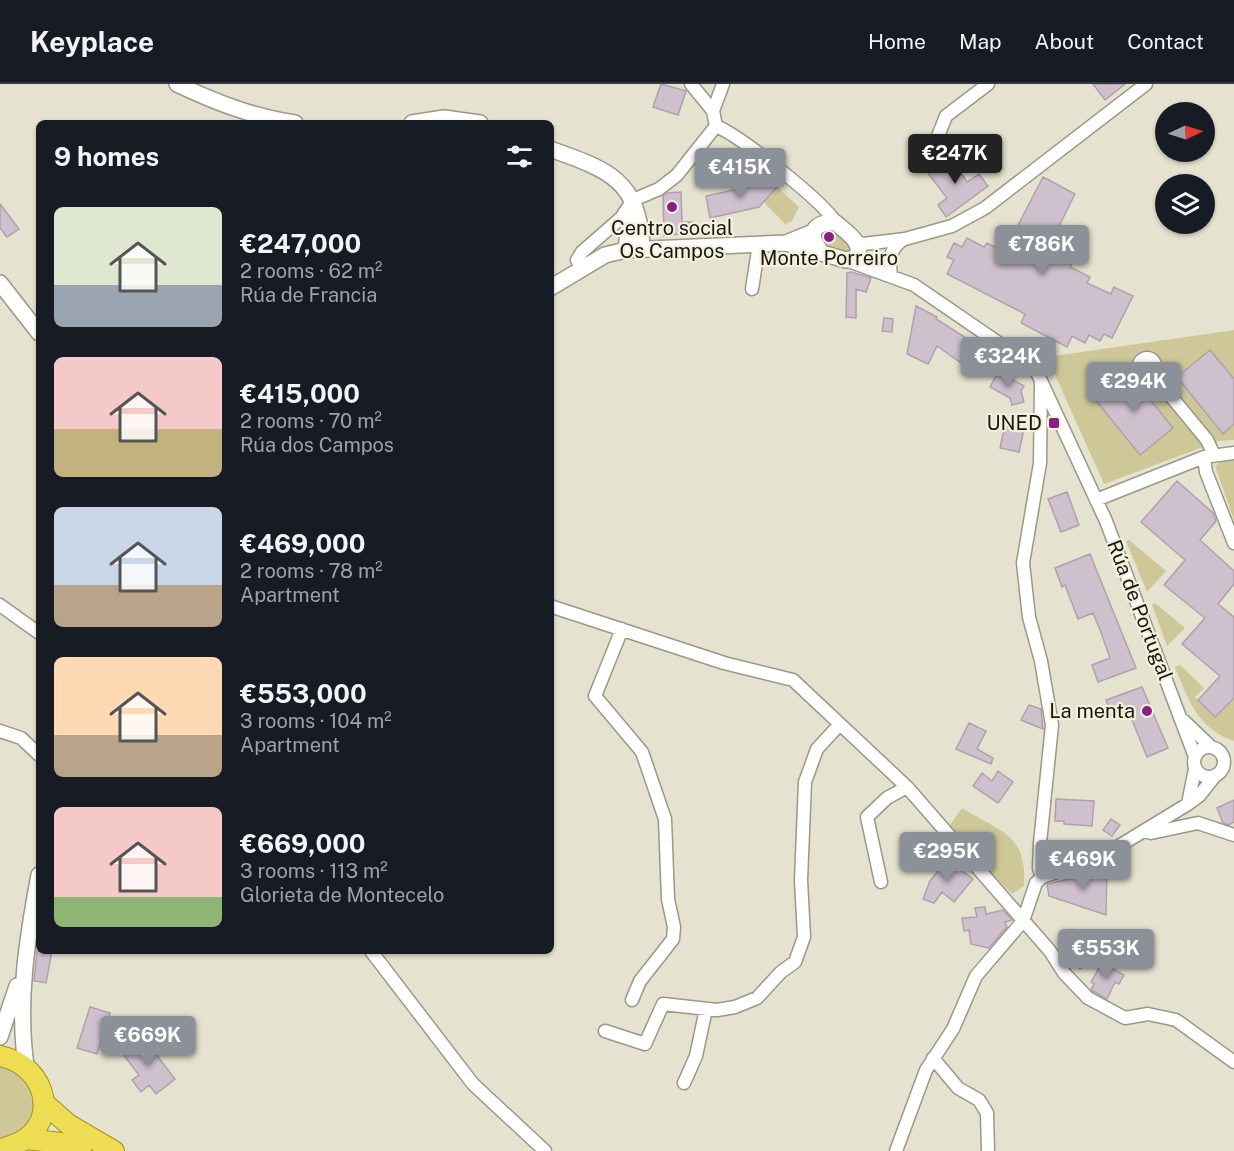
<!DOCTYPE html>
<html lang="en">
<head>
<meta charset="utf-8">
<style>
  body { margin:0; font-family:"Public Sans",sans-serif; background:#242831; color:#f1f3f6; height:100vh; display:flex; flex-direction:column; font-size:22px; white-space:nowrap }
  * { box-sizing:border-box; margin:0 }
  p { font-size:20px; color:#9ea1a6 }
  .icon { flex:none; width:33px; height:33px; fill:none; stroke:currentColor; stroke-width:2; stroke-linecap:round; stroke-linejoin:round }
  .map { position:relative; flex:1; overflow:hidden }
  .drawer { position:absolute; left:36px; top:36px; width:518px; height:834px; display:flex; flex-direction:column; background:#171b24; border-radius:9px; box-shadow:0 2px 4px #0004 }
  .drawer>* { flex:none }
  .needle { width:39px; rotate:86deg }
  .fabs { position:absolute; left:1155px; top:18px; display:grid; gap:12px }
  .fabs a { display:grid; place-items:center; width:60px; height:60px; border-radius:50%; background:#171b24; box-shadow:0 2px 4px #0004; font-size:30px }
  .price { position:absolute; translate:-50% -51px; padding:0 14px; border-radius:6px; background:#8c9099; color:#fff; font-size:20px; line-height:39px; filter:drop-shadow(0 2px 3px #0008) }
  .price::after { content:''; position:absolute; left:50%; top:36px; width:18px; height:14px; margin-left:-9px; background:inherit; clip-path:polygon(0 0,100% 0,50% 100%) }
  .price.selected { background:#222; color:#fff }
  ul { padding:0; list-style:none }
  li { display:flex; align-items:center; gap:18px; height:150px; padding:0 18px }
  li span { display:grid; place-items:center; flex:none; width:168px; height:120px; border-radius:9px; color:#555 }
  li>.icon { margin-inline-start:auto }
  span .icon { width:72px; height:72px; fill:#fffc; stroke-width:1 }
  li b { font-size:26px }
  h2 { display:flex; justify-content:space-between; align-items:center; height:72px; padding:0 18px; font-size:26px }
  header { display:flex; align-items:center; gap:36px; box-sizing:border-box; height:84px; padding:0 30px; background:#171b24; border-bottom:2px solid #363941 }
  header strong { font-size:28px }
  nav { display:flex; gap:33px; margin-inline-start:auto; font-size:21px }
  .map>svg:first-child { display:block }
  .green { fill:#cec899 }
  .building { fill:#cfc0cd; stroke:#afa0ad; stroke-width:1.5 }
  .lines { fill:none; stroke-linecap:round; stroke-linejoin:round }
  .minor-casing { stroke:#9a9886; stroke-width:15 }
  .tertiary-casing { stroke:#9a9886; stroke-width:18 }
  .trunk-casing { stroke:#a0921f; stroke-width:22 }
  .minor { stroke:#fff; stroke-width:12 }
  .tertiary { stroke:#fff; stroke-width:15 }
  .trunk { stroke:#eedc52; stroke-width:20 }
  .poi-dot { fill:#891f84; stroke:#f3f0dd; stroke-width:2 }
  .labels { text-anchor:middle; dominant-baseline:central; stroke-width:4.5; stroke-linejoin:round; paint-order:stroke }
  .poi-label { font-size:20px; fill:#181710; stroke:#f3f0dd }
  .street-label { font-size:20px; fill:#181710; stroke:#f3f0dd }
</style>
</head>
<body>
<header>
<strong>Keyplace</strong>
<nav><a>Home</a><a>Map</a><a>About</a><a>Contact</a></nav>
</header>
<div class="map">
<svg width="1234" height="1067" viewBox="0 0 1234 1067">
  <rect width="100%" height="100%" fill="#e5e3d0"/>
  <path class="green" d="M766,93l33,30 -7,14 -7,3 -31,-32z
    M832,144l19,16v7l-4,3 -19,-6 -7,-6 3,-13z
    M1234,246v110l-15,1 -115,43 -57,-127z
    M1234,375v61l-19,-54 8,-6z
    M1129,456l37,31 -19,21 -21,-51z
    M1155,519l30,25 -18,18 -15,-41z
    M1180,581l24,23 -9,9 20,20 19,-19v43c-36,-12 -46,-41 -59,-74z
    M962,724c40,25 65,26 62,78l-12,8 -65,-65z
    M0,972l37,22 1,46 -38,25z"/>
  <path class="building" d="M661,0l25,7 -8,24 -25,-8z
    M1093,0h32l-20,16z
    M949,71l18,27 12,-8 9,12 -42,31 -8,-12 9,-7 -20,-26z
    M766,93l11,10 -18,20 -49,11 -4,-22 54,-12z
    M1043,93l32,17 -28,56 25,13 -2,4 20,10 -3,6 24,11 3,-7 19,9 -21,42 -8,-4 -4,7 -11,-6 -4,8 -13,-7 -5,11 -46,-24 4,-9 -78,-40 7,-14 -7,-3 7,-14 8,4 5,-9 17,9 3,-4 29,15 9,-19 -11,-6z
    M681,108l1,30h11v10l-29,4 -1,-40 4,-3z
    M0,120l19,25 -12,8 -7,-9z
    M851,188l20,6 -5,14 -10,-3v29l-10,-1 1,-44z
    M916,222l21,11 -1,2 46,29 -14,20 -31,-22 -9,18 -21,-10z
    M884,234l9,1 -1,13 -10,-1z
    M1210,266l24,29v45l-11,10 -46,-57z
    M1127,287l46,57 -33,27 -46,-57z
    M998,288l26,14 -3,5 3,11 -12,3 -2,-7 -20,-11z
    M1005,341l19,4 -5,23 -19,-4z
    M1177,397l36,32 3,8 -16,19 34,31v13l-16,20 16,13v81l-19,19 -17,-17 22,-24 -38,-32 23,-26 -41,-33 21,-25 -44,-38z
    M1067,408l12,33 -18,7 -13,-33z
    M1090,470l46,114 -38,14 -6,-17 18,-7 -11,-31 -6,-14 -15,6 -13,-34 -3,2 -7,-19z
    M1142,603l26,61 -21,9 -19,-47 -17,6 -5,-16z
    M1029,621l12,4 2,20 -22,-9z
    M969,639l17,8 -9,18 16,9 -2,6 -35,-15z
    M998,687l15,11 -15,21 -25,-17 9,-13 10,8z
    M1056,715l38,2 -2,25 -28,-2v-3h-9z
    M1234,716v22l-5,3 -6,-2 -6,-15z
    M1111,735l9,6 -8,11 -9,-6z
    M947,776l26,19 -19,23 -12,-10 -8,11 -11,-4 7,-18z
    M1107,781l-1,50 -57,-19 -2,-12 36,-8z
    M985,823l1,7 17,-4 9,10 -7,2 2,5 -18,21 -18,-4 -2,-14 -5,1 -2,-13 15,-1 -2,-9z
    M1072,845l18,17 30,-14 2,3 -42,34 -22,-25z
    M37,867h15l-6,32 -12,-2z
    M1102,879l22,12 -5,9 -4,-2 -8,17 -16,-9 3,-6 -3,-2z
    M90,923l20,6 -13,41 -20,-6z
    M143,953l32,42 -19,15 -7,-9 -8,7 -9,-12 7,-5 -17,-22z"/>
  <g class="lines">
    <g class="minor-casing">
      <path id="minor" d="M691,0l22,27
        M716,42l-3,-15 10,-27
        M931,70l15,-38 42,-32
        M857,158l6,2 42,-5 47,-13 33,-18 161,-124
        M846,176l68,25 121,83 71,153 89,236
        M581,184l-4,-8 5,-8 39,-34 12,-18 26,-11 18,-14 39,-49c24,10 107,75 120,97
        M891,192c-2,-17 -2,-27 13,-37
        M752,205l7,-45
        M1139 282a8 8 0 1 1 16 0a8 8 0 1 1-16 0Z
        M1151,288l56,68 7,15
        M1041,298l-1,81 -17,100 6,54 12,44 11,64 -12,118 -1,25 3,9
        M1204,373l2,15 28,71
        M1096,416l108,-43 30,-4
        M0,521l39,28
        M550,522l174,57 69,17 114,107 143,164 14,22 24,25 37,20 23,-4 28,6 58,42
        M622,545l-27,67 47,56 23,67 3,80 6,28 -1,12 -33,42 -8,19
        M1184,637l27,26
        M0,647l21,7 18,17
        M1194 678a15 15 0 1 1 30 0a15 15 0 1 1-30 0Z
        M1188,720l7,-35
        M1145,747l6,2 47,-10 36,12
        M881,798l-14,-65 20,-19 20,-11
        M371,867l102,133 72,67
        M605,947l40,13 18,-40 54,6 18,-3 22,-9 24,-26 14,-10 9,-25 -3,-57 4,-98 12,-33 23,-25
        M933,974l25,30 21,12 8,13 1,38
        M684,999l12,-27 10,-47
        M896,1067l30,-81 27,-41 23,-53 47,-55 13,-38 6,-6 59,-20 87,-53 11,-8 15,-19"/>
    </g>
    <g class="tertiary-casing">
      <path id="tertiary" d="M177,0c38,18 76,33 118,39
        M412,39l32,-5 36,5
        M550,65c59,21 89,31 92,99
        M786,159l60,17 10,-2c9,-15 -10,-26 -20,-35 -10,-1 -18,0 -23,9l1,9 7,11
        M626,166l5,-42
        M0,199l39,50
        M550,204l55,-33 21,-5 160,-7 27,-11
        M0,953l17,-51
        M26,982c-9,-65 1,-127 13,-191"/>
    </g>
    <g class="trunk-casing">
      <path id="trunk" d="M0,972c39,7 61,54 27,82 -7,5 -19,9 -27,11
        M43,1018l25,22 46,27
        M26,1055l35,4 20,8"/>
    </g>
    <use href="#minor" class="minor"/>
    <use href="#tertiary" class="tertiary"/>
    <use href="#trunk" class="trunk"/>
  </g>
  <g class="poi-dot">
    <circle cx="672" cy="123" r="6"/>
    <circle cx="829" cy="153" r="6"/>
    <rect x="1048" y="333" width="12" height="12" rx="3"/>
    <circle cx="1147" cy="627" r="6"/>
  </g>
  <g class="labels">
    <g class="poi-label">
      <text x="672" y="144">Centro social<tspan x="672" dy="23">Os Campos</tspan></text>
      <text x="829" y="174">Monte Porreiro</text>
      <text x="1042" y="339" text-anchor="end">UNED</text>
      <text x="1135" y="627" text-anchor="end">La menta</text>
    </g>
    <g class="street-label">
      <text transform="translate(1140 526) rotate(69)">Rúa de Portugal</text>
    </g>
  </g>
</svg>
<div class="fabs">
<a><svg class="needle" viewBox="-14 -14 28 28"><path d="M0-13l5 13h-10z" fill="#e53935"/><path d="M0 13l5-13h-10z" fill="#9ea1a6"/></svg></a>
<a><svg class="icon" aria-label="layers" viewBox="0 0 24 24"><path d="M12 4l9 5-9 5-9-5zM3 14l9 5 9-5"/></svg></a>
</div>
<b class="price selected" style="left:955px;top:101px">€247K</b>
<b class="price" style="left:740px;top:115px">€415K</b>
<b class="price" style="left:1042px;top:192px">€786K</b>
<b class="price" style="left:1008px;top:304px">€324K</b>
<b class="price" style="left:1134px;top:329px">€294K</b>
<b class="price" style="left:947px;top:799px">€295K</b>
<b class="price" style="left:1083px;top:807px">€469K</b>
<b class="price" style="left:1106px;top:896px">€553K</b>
<b class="price" style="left:148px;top:983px">€669K</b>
<section class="drawer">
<h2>9 homes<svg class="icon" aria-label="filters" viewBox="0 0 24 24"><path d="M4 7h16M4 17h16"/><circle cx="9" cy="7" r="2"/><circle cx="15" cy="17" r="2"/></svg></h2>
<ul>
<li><span style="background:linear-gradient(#dfe7d0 65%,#9aa5b1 0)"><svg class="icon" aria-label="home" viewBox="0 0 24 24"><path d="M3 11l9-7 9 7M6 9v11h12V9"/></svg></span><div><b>€247,000</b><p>2 rooms · 62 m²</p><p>Rúa de Francia</p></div></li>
<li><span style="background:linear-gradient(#f6c9c9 60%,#c2b280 0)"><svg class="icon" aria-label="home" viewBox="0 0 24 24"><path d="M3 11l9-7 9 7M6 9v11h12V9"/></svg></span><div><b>€415,000</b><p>2 rooms · 70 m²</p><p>Rúa dos Campos</p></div></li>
<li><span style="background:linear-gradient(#c9d6e8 65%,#b9a48a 0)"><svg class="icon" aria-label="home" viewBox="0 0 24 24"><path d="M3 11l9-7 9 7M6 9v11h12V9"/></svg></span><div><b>€469,000</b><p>2 rooms · 78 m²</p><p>Apartment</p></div></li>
<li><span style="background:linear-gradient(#ffd9b3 65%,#b9a48a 0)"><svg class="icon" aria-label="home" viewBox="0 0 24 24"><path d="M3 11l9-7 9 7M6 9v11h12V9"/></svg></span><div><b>€553,000</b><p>3 rooms · 104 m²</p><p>Apartment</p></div></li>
<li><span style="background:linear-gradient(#f6c9c9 75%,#8fb573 0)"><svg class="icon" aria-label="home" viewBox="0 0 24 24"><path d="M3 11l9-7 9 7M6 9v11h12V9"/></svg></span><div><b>€669,000</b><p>3 rooms · 113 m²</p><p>Glorieta de Montecelo</p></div></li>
</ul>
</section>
</div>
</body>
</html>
